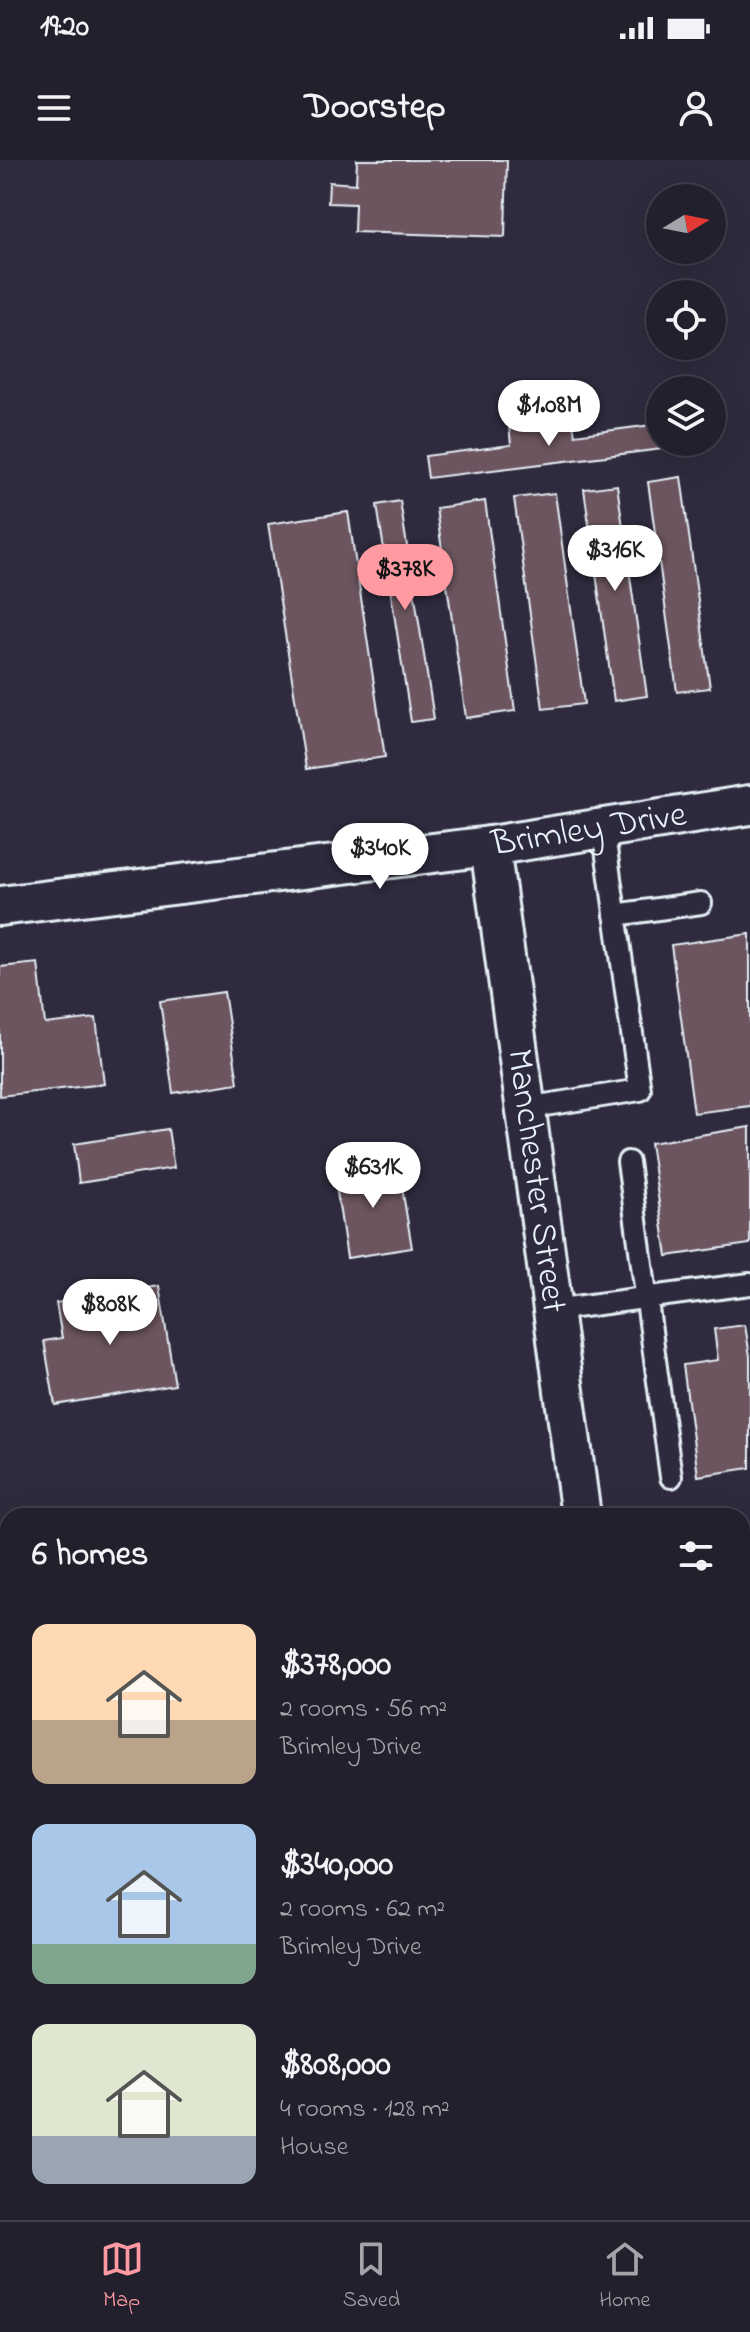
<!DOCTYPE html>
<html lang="en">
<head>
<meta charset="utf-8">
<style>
  body { margin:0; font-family:"Indie Flower",sans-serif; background:#2b2836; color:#f1f3f6; height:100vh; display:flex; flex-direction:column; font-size:30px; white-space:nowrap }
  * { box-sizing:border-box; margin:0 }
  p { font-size:26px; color:#a3a3aa }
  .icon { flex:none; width:44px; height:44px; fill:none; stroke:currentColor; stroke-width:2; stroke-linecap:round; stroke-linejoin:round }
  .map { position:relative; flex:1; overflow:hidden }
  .side { position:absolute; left:0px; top:1348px; width:750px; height:712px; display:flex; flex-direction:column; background:#23202e; border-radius:24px 24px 0 0; box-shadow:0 8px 32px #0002,0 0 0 2px #403e4a }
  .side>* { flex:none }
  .needle { width:52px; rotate:80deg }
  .controls { position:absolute; left:646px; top:24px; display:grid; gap:16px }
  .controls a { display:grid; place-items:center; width:80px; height:80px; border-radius:50%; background:#23202e; box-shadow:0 8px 32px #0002,0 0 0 2px #403e4a; font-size:40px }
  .price { position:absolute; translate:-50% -68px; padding:0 18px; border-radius:28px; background:#fff; color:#222; font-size:26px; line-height:52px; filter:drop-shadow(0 2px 4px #0008) }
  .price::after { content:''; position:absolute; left:50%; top:48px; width:24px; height:18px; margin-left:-12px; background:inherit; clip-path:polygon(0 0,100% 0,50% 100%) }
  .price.active { background:#ff9aa2; color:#111 }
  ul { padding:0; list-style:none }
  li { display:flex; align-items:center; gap:24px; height:200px; padding:0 32px }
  li span { display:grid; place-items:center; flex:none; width:224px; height:160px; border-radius:16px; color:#555 }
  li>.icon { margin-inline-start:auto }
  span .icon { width:96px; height:96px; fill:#fffc; stroke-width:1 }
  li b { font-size:34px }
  h2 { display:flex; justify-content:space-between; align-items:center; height:96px; padding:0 32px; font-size:34px }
  .status { display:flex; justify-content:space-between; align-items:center; height:56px; padding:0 40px; background:#23202e; direction:ltr }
  .status svg { height:22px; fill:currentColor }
  header { display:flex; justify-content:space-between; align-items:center; height:104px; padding:0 32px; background:#23202e; font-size:36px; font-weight:700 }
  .tab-bar { display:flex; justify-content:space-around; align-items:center; height:112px; border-top:2px solid #403e4a; background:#23202e; font-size:22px; color:#a3a3aa }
  .tab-bar a { display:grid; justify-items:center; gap:4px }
  .tab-bar .active { color:#ff9aa2 }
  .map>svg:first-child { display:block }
  .building { fill:#6c555e; stroke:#e8f1f8; stroke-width:2 }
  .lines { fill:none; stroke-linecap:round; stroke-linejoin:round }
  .lane-casing { stroke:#e8f1f8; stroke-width:26 }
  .street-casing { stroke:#e8f1f8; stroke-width:44 }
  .secondary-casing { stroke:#e8f1f8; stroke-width:50 }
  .lane { stroke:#2f2a3d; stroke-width:20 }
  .street { stroke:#2f2a3d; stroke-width:38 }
  .secondary { stroke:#2f2a3d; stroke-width:44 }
  .labels { text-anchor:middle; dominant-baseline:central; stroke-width:7; stroke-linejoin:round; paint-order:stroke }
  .street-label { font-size:36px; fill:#e8f1f8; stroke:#2f2a3d }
</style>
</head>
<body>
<div class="status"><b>19:20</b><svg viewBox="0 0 49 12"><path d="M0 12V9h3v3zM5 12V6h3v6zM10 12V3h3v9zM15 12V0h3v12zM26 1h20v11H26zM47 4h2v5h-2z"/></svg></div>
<header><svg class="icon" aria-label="menu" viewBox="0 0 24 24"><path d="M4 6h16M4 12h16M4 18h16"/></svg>Doorstep<svg class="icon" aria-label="person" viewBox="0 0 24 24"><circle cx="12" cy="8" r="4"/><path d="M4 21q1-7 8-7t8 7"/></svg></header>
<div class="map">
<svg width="750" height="2060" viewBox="0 0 750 2060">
  <rect width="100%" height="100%" fill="#2f2a3d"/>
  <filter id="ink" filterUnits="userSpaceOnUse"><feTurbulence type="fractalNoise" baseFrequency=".0125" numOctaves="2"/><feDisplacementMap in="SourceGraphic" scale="16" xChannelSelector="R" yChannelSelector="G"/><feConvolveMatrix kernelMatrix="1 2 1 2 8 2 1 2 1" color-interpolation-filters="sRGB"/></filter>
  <g filter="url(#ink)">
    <path class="building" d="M357,0h150l-2,77 -151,-5 1,-28 -27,-1 1,-21 27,2z
      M572,257l3,18 85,-11v18h42v2l-274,34 -3,-22 86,-11 -2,-20z
      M681,317l29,211 -33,4 -29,-210z
      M617,325l30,211 -33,5 -30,-212z
      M555,333l29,211 -41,5 -29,-211z
      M400,341l34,218 -23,3 -34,-217z
      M485,341l30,210 -49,7 -30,-210z
      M348,352l37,245 -79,12 -38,-245z
      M750,774v172l-56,7 -23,-168z
      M38,803l7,61 51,-6 8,66 -104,12v-129z
      M224,832l14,91 -65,10 -13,-92z
      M750,967v117l-83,12 -17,-113z
      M168,969l6,39 -95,15 -5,-39z
      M398,1003l14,85 -65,10 -13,-86z
      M159,1126l16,99 -120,20 -11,-64 18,-3 -6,-35z
      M745,1165l5,31v112l-52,8 -15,-111 35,-5 -4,-31z
      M750,1398v84l-8,1v-84z
      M750,1800v260h-220l-1,-8h213v-251z
      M166,2052h99l1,8h-99z"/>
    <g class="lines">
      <g class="lane-casing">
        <path id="lane" d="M615,755l86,-12
          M526,948l114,-18 -37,-262
          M628,1002l43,315
          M553,1150l197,-26
          M742,1772l8,-1
          M408,2052l2,8"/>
      </g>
      <g class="street-casing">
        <g id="street">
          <path id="s1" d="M490,686l91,670"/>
          <path id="s2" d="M0,746l490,-60 260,-41"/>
        </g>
      </g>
      <g class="secondary-casing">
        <path id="secondary" d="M742,1647l8,-1
          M0,1741l8,-1"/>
      </g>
      <use href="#lane" class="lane"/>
      <use href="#street" class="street"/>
      <use href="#secondary" class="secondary"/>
    </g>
  </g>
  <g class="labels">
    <g class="street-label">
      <text stroke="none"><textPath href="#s2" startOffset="594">Brimley Drive</textPath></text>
      <text stroke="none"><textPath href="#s1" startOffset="338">Manchester Street</textPath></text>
    </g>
  </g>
</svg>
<div class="controls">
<a><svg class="needle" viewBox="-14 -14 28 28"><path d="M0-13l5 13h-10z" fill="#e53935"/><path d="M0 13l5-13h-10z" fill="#a3a3aa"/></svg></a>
<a><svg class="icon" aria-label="locate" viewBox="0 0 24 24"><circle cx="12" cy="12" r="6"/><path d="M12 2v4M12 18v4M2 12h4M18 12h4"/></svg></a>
<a><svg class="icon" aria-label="layers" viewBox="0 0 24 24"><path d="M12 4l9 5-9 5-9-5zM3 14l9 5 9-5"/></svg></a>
</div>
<b class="price" style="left:549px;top:288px">$1.08M</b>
<b class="price" style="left:615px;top:433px">$316K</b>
<b class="price active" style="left:405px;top:452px">$378K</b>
<b class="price" style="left:380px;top:731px">$340K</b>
<b class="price" style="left:373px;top:1050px">$631K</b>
<b class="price" style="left:110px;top:1187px">$808K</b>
<section class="side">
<h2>6 homes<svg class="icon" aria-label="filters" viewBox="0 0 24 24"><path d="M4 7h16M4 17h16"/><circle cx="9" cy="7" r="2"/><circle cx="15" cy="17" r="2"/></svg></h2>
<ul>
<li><span style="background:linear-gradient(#ffd9b3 60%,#b9a48a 0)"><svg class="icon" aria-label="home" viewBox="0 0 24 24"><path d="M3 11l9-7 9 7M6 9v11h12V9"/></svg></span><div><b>$378,000</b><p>2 rooms · 56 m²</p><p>Brimley Drive</p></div></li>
<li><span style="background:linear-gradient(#a9c7e8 75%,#7fa58c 0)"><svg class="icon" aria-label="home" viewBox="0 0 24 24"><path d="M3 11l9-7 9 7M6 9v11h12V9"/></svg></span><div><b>$340,000</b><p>2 rooms · 62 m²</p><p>Brimley Drive</p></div></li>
<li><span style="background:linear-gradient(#dfe7d0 70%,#9aa5b1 0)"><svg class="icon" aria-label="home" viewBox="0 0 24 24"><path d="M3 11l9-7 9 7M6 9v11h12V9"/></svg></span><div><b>$808,000</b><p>4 rooms · 128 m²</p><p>House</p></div></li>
</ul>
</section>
</div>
<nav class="tab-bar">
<a class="active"><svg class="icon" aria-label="map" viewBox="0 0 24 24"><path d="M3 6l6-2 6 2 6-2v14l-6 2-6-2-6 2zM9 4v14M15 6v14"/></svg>Map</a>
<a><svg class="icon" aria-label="saved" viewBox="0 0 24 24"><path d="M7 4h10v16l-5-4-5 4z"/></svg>Saved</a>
<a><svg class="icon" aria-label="home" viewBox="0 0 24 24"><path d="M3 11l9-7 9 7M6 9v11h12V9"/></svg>Home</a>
</nav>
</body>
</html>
